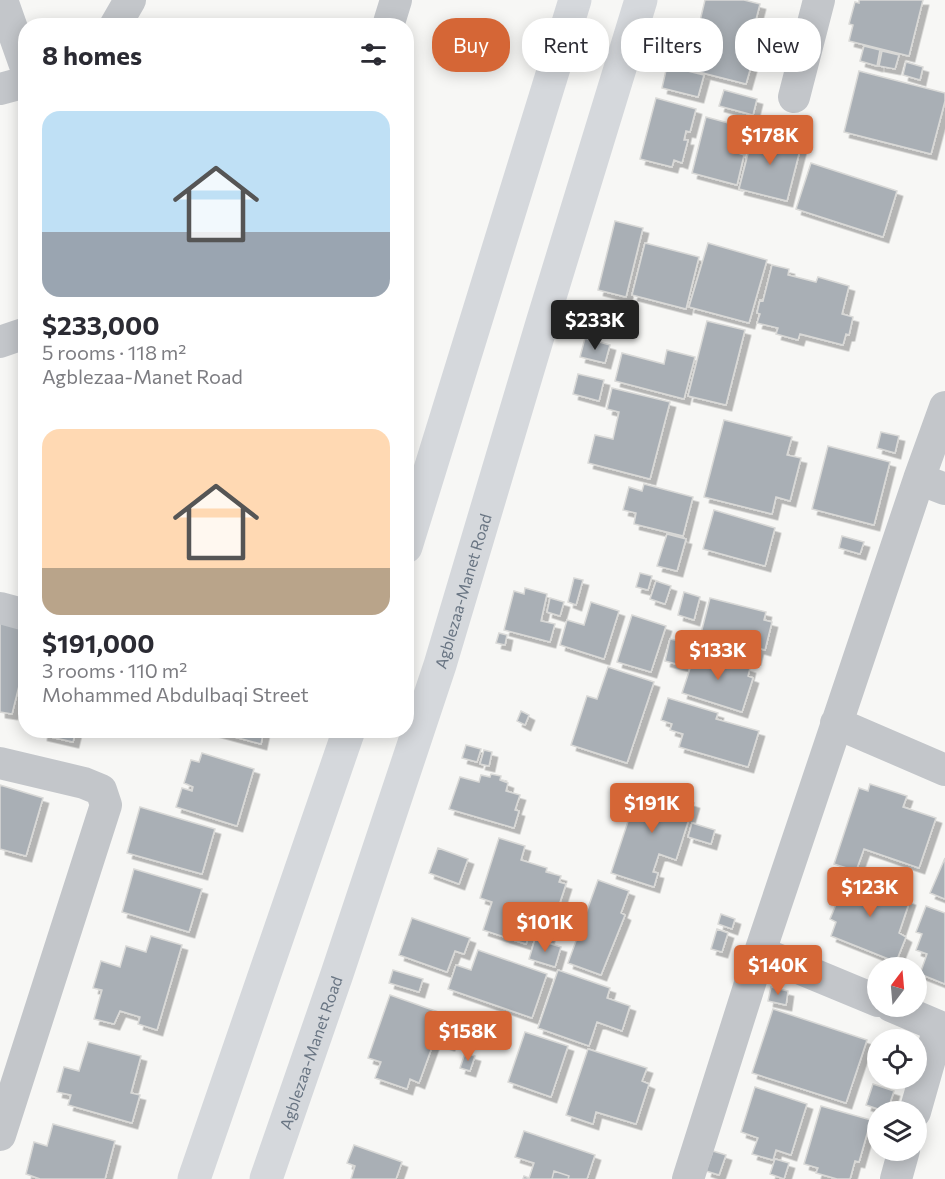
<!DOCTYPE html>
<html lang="en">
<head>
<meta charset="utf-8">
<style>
  body { margin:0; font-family:Commissioner,sans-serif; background:#f2f2f3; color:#2b2b33; height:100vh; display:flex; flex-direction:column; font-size:22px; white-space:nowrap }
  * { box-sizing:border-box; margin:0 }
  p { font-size:20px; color:#7c7c81 }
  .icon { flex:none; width:33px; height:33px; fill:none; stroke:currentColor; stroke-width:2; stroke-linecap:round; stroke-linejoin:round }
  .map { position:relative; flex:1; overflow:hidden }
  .side { position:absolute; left:18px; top:18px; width:396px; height:720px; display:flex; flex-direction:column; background:#fff; border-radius:24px; box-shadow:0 3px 15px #0003 }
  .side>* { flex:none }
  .top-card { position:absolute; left:432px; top:18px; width:423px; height:54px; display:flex; gap:12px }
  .needle { width:39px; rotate:16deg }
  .buttons { position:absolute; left:867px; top:957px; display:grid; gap:12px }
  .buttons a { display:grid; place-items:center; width:60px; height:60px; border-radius:50%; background:#fff; box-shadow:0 3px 15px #0003; font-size:30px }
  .price { position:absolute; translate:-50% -51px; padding:0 14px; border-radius:6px; background:#d56636; color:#fff; font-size:20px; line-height:39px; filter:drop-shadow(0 2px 3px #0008) }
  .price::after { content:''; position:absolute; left:50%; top:36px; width:18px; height:14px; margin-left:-9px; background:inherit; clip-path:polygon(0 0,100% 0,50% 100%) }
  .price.on { background:#222; color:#fff }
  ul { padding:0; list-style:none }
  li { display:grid; align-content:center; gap:12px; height:318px; padding:0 24px }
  li span { display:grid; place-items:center; height:186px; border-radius:18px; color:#555 }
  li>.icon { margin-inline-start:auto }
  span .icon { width:108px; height:108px; fill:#fffc; stroke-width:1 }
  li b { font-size:26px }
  h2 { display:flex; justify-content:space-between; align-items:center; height:72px; padding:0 24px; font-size:26px }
  .chip { padding:0 21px; border-radius:24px; background:#fff; box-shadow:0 3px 15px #0003; font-size:21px; line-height:54px }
  .chip.on { background:#d56636; color:#fff }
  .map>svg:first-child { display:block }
  .building { fill:#a9afb5; stroke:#d9d9d7; stroke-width:1.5; filter:url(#shadow) }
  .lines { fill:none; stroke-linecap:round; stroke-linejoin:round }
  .minor { stroke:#c3c6ca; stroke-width:32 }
  .major { stroke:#d5d8dc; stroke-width:33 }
  .labels { text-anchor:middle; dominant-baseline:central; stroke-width:6; stroke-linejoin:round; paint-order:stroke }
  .street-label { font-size:16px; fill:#697583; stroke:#fff }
</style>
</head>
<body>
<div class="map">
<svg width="945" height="1179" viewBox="0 0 945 1179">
  <defs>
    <filter id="shadow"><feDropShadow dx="5.5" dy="5.5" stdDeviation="0" flood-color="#0004"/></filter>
  </defs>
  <rect width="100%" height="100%" fill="#f7f7f5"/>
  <path class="building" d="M705,0h39l16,4 -13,50 7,2 -8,28 -63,-16 6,-24 5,2z
    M859,0h64l-14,56 -60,-15 4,-16 -4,-1 6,-22 4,1z
    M864,46l16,4 -3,16 -17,-5z
    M882,51l17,4 -4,14 -16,-3z
    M906,62l17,5 -3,13 -17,-5z
    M667,66l37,9 -6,22 -36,-9z
    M859,71l86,22v8l-14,53 -87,-22z
    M724,90l33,9 -4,16 -34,-9z
    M656,98l40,11 -6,23 -4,-1 -2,9h4l-6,23 -8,-3 -2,7 -32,-8z
    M706,117l45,12 -4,17 -7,-1 -2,8 6,2 -7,30 -45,-12z
    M754,130l48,12 -15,59 -48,-12z
    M811,163l86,28 -14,46 -87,-28z
    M615,221l28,7 -17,69 -28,-7z
    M645,243l54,14 -13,52 -54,-14z
    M708,243l59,17 -18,63 -60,-16z
    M772,265l17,4 -1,6 28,7 2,-5 31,9 -7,28 11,3 -4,18 -3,-1 -3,11 -43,-11 -2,6 -22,-6 2,-6 -21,-5 3,-9 -3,-1 3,-13 3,1z
    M707,321l38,9 -19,75 -38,-9z
    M585,338l25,7 -5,18 -25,-6z
    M667,350l28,7 -11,42 -69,-18 7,-28 42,11z
    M578,374l26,6 -5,21 -26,-7z
    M612,388l58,14 -20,77 -62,-16 7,-28 18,4 6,-27 -12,-3z
    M724,420l68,17 -5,18 14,3 -11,43 -14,-4 -4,17 -68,-17z
    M881,432l18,4 -4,17 -18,-5z
    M828,446l62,16 -16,63 -62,-16z
    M644,484l49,13 -10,39 -49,-12 2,-11 -13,-3 6,-23 13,4z
    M714,510l61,18 -10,38 -62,-17z
    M667,534l19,5 -9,32 -20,-5z
    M842,536l22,6 -4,12 -21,-6z
    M640,573l12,3 -4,14 -12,-3z
    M574,578l9,2 -7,25 -8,-3z
    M656,581l15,5 -6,18 -15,-5z
    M525,588l22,6 -6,27 14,3 -5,18 -46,-12 10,-39 10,3z
    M684,592l16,5 -6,23 -16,-5z
    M550,598l14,4 -4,14 -13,-4z
    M710,598l56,14 -2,8 8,2 -7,28 -7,-2 -3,11 -57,-14z
    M591,602l28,9 -15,48 -44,-14 7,-25 17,5z
    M632,615l34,11 -15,46 -34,-10z
    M0,619l26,6v33l-14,56 -12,-2z
    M499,633l8,2 -2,10 -9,-2z
    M670,639l19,4 -5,23 -19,-5z
    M696,650l54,18 -2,8 5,2 -11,34 -60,-19z
    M608,667l46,15 -27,81 -56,-18 16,-49 10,3z
    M668,698l50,15 -2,6 43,12 -11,36 -69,-20 4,-13 -13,-4 2,-6 -11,-4z
    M521,711l8,4 -4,10 -8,-4z
    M43,730h33l-3,12 -31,-7z
    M209,730h55l-3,14z
    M466,745l15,4 -4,13 -15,-4z
    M484,750l8,2 -3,14 -9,-2z
    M202,753l52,16 -17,57 -61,-19 6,-19 10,3 1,-4 -9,-4 7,-23 8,2z
    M491,774l10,2 -1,4 8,3 -2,8 14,4 -5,15 4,1 -5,17 -65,-19 11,-32 19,5 2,-7 9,2z
    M870,784l37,12 -4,11 33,11 -17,50 -55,-19 -8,22 -22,-7 25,-76 9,3z
    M0,785l43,13 -17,58 -26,-7z
    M640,785l54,18 -18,57 -17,-6 -6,18 5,1 -4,14 -43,-14z
    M140,807l75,22 -13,45 -75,-21z
    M692,823l23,7 -4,14 -23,-7z
    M499,838l26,8 -4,14 26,8 -1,4 15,4 -2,6 7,2 -18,55 -18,-6 -4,11 -43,-14 9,-28 -12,-4z
    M438,848l30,11 -9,25 -30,-11z
    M945,858v41l-15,-6z
    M134,869l68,20 -13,43 -67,-20z
    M848,875l62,25 -11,33 7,4 -10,25 -65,-26 5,-14 -6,-3z
    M598,880l31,11 -8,22 4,2 -24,60 -33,-12z
    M926,906l19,7v71l-25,-10 7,-20 -11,-4 6,-16 -6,-2z
    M721,914l14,5 -3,10 -14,-5z
    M412,918l58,20 -6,16 -9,-3 -8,21 -48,-17z
    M717,929l11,4 -6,19 -11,-3z
    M151,936l31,9 -25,85 -19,-6 2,-7 -20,-6 -6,13 -20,-5 8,-29 -9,-2 8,-27 19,6 6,-21 20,6z
    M535,939l26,8 -6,20 -26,-8z
    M478,950l69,24 -15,44 -84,-29 8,-24 15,5z
    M393,970l30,9 -4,13 -30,-9z
    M558,970l52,18 -3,10 23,8 -8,25 -25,-9 -8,24 -51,-18z
    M771,987l17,4 -2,14 -18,-4z
    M390,995l54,19 -25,69 -9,-4 -3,10 -32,-11 6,-16 -13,-4z
    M773,1009l94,31 -21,63 -94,-30z
    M443,1032l10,4 -4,9 -9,-3z
    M525,1032l43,14 -17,51 -43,-15z
    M88,1042l53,14 -10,37 9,2 -8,28 -64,-18 3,-10 -14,-3 7,-25 15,4z
    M588,1049l59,19 -5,13 7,3 -13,40 -40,-12 -3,12 -27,-9z
    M465,1053l10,3 -5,15 -10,-3z
    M873,1084l21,7 -7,21 -21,-7z
    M755,1087l52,17 -16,51 -15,-5 -3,10 -21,-6 6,-16 -17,-6z
    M821,1106l50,14 -12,42 -4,-1 -5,18h-13l-21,-6 2,-5 -14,-4z
    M53,1124l62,17 -10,38h-65l-14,-5 8,-32 13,4z
    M524,1131l71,24 -8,24h-19l1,-3 -15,-5 -2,8h-29l1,-3 5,2 5,-15 -19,-6z
    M354,1145l48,17 -6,17h-45l4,-13 -8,-3z
    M713,1151l13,4 -7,20 -13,-4z
    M775,1159l14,4 -5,16 -14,-5z
    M554,1171l15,5 -1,3h-16z"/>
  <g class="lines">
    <path class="minor" d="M2,0l24,68
      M115,26l15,-26
      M388,26l8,-26
      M0,89l26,-7
      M794,97l25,-97
      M0,342l26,-9
      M919,479l26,10
      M0,608l26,7
      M836,723l109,47
      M0,763l84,20 17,7 5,15 -106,330
      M760,952l118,49
      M891,1006l54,23
      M915,1112l24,-85
      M688,1179l72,-227 159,-473 26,-72
      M896,1179l8,-29"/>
    <g class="major">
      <path d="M406,547l169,-547"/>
      <path d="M194,1179l155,-449"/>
      <path id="s1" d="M266,1179l71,-205 103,-309 102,-342 99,-323"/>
    </g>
  </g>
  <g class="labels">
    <g class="street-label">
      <text stroke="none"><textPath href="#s1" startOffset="620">Agblezaa-Manet Road</textPath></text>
      <text stroke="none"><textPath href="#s1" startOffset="134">Agblezaa-Manet Road</textPath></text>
    </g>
  </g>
</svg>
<div class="buttons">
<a><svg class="needle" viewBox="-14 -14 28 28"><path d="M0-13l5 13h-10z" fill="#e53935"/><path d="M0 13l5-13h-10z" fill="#7c7c81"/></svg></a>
<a><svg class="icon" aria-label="locate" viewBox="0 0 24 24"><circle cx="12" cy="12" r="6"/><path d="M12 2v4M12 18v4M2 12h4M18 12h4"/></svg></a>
<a><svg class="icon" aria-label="layers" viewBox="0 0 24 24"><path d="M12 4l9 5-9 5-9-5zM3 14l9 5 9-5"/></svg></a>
</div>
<b class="price" style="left:770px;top:166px">$178K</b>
<b class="price on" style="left:595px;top:351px">$233K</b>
<b class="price" style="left:718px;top:681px">$133K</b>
<b class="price" style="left:652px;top:834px">$191K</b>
<b class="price" style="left:870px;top:918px">$123K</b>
<b class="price" style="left:545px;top:953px">$101K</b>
<b class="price" style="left:778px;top:996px">$140K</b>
<b class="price" style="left:468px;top:1062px">$158K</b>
<div class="top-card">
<a class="chip on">Buy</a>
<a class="chip">Rent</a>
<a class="chip">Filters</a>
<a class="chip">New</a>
</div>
<section class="side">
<h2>8 homes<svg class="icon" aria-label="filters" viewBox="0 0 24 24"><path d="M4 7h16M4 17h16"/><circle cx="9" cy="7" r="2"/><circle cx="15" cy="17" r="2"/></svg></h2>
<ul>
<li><span style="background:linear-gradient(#bfe0f5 65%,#9aa5b1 0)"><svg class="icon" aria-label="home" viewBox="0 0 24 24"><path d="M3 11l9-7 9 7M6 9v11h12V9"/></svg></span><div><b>$233,000</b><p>5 rooms · 118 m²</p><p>Agblezaa-Manet Road</p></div></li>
<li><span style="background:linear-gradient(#ffd9b3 75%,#b9a48a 0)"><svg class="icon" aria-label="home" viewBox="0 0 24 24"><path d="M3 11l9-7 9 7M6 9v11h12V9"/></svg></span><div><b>$191,000</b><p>3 rooms · 110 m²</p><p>Mohammed Abdulbaqi Street</p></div></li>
</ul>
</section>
</div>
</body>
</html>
